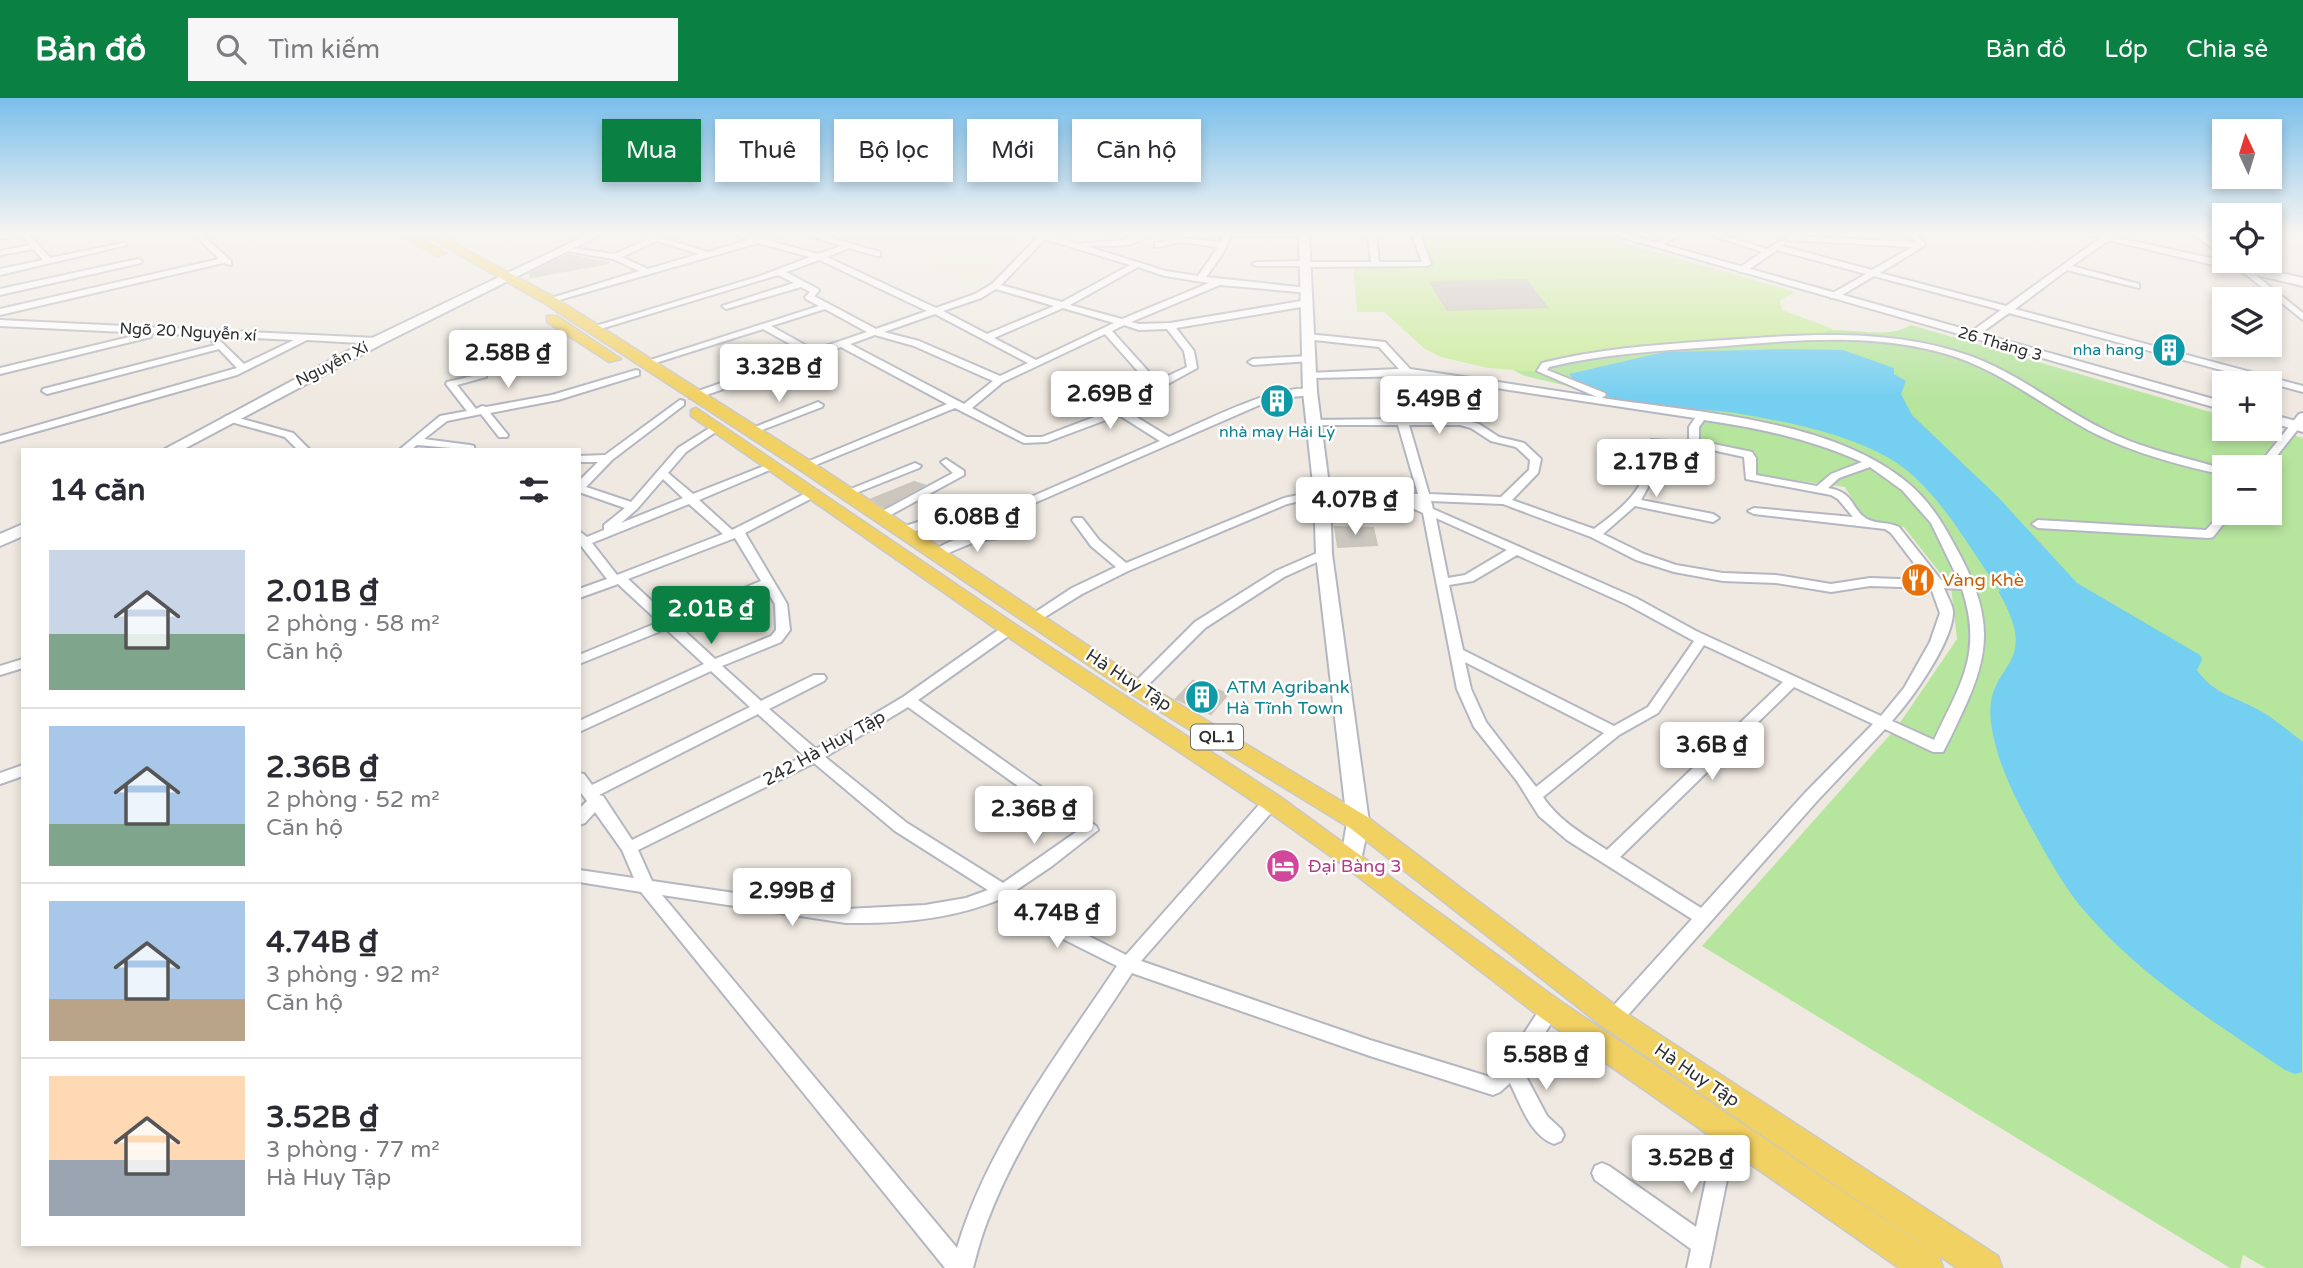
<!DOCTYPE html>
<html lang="vi">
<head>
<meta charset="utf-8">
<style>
  body { margin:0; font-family:"Varela Round",sans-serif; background:#f7f7f7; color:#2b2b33; height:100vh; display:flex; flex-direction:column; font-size:26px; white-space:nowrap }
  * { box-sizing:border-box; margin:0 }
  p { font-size:23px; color:#7c7c81 }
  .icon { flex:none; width:38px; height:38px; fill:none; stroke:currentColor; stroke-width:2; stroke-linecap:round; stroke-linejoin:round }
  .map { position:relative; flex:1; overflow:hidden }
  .details { position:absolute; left:21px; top:350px; width:560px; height:798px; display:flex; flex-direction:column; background:#fff; border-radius:0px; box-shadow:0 4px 10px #0003 }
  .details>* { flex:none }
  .guide { position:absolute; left:602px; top:21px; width:665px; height:63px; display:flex; gap:14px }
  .needle { width:46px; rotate:356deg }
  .controls { position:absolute; left:2212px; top:21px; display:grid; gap:14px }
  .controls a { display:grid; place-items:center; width:70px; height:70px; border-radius:0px; background:#fff; box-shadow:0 4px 10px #0003; font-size:35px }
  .price { position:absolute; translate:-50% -60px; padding:0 16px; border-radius:7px; background:#fff; color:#222; font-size:23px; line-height:46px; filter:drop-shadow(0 2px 4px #0008) }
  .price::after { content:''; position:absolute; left:50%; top:42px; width:21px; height:16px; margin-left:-10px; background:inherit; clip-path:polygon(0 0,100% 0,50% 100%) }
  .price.on { background:#0b8043; color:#fff }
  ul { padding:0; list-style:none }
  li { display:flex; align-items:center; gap:21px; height:175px; padding:0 28px }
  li+li { border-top:2px solid #e1e1e2 }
  li span { display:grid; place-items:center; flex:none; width:196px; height:140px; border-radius:0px; color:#555 }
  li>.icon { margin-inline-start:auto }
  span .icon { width:84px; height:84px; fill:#fffc; stroke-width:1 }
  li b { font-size:30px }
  h2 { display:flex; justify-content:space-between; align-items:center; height:84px; padding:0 28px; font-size:30px }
  .tag { padding:0 24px; border-radius:0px; background:#fff; box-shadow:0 4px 10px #0003; font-size:24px; line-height:63px }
  .tag.on { background:#0b8043; color:#fff }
  header { display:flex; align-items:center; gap:42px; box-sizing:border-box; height:98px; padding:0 35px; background:#0b8043; color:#fff }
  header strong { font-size:33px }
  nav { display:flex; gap:38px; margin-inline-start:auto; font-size:24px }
  .search { width:490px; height:63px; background:#f7f7f7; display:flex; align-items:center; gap:18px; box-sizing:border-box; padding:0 24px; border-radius:0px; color:#7c7c81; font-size:26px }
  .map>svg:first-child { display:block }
  .education { fill:#f0e6d1 }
  .green { fill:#b6e59e; fill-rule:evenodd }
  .pitch { fill:#c9ec9a }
  .water { fill:#75cff0 }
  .building { fill:#cbc7bf; stroke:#cbc5ba; stroke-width:2 }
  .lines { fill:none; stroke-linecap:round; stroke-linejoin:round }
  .street-casing { stroke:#b4b7c1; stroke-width:4 }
  .secondary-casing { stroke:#b4b7c1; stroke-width:4 }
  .primary-casing { stroke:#c9c9c9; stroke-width:3 }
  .street { fill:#fff; fill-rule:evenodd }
  .secondary { fill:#fff; fill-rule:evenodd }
  .primary { fill:#f2d163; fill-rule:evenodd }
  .labels { text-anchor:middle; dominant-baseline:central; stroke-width:5; stroke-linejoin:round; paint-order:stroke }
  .far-street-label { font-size:16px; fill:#2e2e2e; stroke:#fff }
  .far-culture-label { font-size:16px; fill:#0d838f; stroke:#fff; text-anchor:end }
  .shield { fill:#fff; stroke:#6d6d6d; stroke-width:2 }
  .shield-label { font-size:16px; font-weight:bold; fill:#2e2e2e }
  .food-label { font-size:18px; fill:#c56008; stroke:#fff; text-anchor:start }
  .street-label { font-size:18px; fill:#2e2e2e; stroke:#fff }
  .culture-label { font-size:18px; fill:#0d838f; stroke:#fff; text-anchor:start }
  .hotel-label { font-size:18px; fill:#b23c85; stroke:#fff; text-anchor:start }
</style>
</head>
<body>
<header>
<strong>Bản đồ</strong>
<div class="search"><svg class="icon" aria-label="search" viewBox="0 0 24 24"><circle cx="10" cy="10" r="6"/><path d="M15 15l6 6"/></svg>Tìm kiếm</div>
<nav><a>Bản đồ</a><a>Lớp</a><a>Chia sẻ</a></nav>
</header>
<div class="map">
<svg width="2303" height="1170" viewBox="0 0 2303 1170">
  <rect width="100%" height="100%" fill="#efe9e1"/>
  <path class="education" d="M860,136h152l7,4 -33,37 -17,3 -126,-38z"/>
  <path class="green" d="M1911,227l313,91v13h46l33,9v830h-37l-23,-13 -3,13h-10l-528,-322 195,-219 60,-88 -6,-52 -47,-60 -39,-5 -20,-35 -88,-12 -2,-23 -58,-6 6,-30 -76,-11 -43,-15 -59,-14 -16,-8c108,-17 215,-34 324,-38 26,-1 54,9 78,-5zM2224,369h46v46h-46z"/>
  <path class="pitch" d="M1420,136h173l202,58 -15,9 2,9 51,19 -33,12 -151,8 -109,18 -1,5 -51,-4 -47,-11 -16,-8 -41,-37h-27l-4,-45h78z"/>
  <path class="water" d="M1786,251l57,1 51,18v6l12,7 -5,13 11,21 86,82 79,86 123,72 2,5 -5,10c17,24 36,26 60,39 16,8 31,22 46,33l-1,330 -7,2 -10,-4c-71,-48 -148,-96 -203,-162 -20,-24 -36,-54 -51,-81 -18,-33 -35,-67 -40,-104 -8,-63 54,-52 7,-132l3,1c-33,-45 -63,-105 -112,-134 -46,-26 -102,-36 -153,-45 -39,-6 -145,-5 -167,-39l95,-22z"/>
  <path class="building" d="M568,157l41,8 -78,14 -1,-3z
    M1526,182l21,27 -100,3 -17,-28z
    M914,384l10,3 -40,22 -12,-8z
    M1335,429l38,1 4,17 -39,2z
    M1193,583l12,4 23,9 -17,20 -35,-15z"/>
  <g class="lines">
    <g class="street-casing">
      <path id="street" d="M19,136l-1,2 -18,3v-4z
        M21,136h8l21,24 73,-15 4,2 -127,30v-6l43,-9 -10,-11 -33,6v-4l30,-6z
        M194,136h8l29,27v4l-8,-2 -223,52v-6l219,-50z
        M446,136h13l-22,6 -4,-2z
        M732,136c9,0 17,3 25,4 9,0 17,-4 26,-4l-17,6 52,14 23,-8 -36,-12h12l63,18v4h-3l-28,-8 -22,9 109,51 39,-14 17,-10 46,-47 -5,-3h16l28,10 46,-4 17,-6h9c-15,16 -42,11 -63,12l80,25 32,5 20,-29 -37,-5 -23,5h-3v-4l26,-5 39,4 3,-6h-12l-4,-2h101l-4,2h-73l-8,17 -17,24 102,11 4,3 -1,2 -91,-8 -89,37 8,2 31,-1 137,-23 4,3 -4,3 -131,22 18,23 3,17 -71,39 -1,3 44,27c28,-12 122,-61 146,-45 -12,7 -30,3 -44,8l-248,108 -55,3 -60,23h-8v-6l67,-23 50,-2 143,-62 -41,-26 -72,27 -23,1 -69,-35 -149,61 -4,-1v-4l145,-60 -106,-57 -143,51h-8v-4l116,-41 -43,-24 -114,36 -8,-2 178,-57 -13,-7 -1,-2 5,-5 -9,-5 -75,22 -4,-3 72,-23 -16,-8 -181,55 -8,-2 171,-52 50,-19 -52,-14 -206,59 -7,-2 94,-29 -26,-12 -47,-8h-3v-4l51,7 42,-18 52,16 41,-12zM1045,141l85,26 -68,37 -61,-17zM657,143l42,13 -51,15 -26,-12zM819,162l3,1 105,50 -51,18 -62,-33 5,-5 -1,-2 -32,-17zM1138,169l27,9 44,7 -87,36 -52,-14zM996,191l58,17 -67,28 -44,-23 38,-13zM1063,210l51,15 -78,37 -42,-22zM825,211l42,23 -53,18 -43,-24zM935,216l93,49 -28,13 -81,-35 -35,-9zM1124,227l15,5 28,-1 17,22 3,16 -30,14 -45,-50zM1105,236l45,51 -33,19 -2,5 -73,28h-16l-54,-29 31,-26zM875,237l39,11 79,35 -29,23 -114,-60z
        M1368,136h8l3,28h43l-10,-28h8l11,30 -4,2 -120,1 -4,-1h-47l-4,-2 4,-2 51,-1 4,1h60z
        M1672,136h10l-24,13 -7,-2z
        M1708,136h11l48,15 14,-8 4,2 -3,3 90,24 40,-23 -123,-7 -4,-2 4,-2 127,6 -7,-8h8l8,10 -1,2 -44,27 126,33 97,-70h6v4l-37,26 67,18v4l-72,-18 -52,39 288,77v6l-294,-79 -35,25h-6v-4l33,-24 -127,-34 -37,22h-6v-4l35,-20 -89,-24 -32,22h-6v-4l23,-16z
        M2193,136h9l22,16v6z
        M138,161l4,2 -1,2 -141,32v-6z
        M2229,163h9l65,52v7z
        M0,222l377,18 5,3 -5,3 -70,-4 -70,35 -237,67v-6l237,-68 -18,-19 -172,45 -5,-3 1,-2 172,-44 -3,-4 5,-3 27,26 50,-24 -143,-7v4l-151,37v-6l146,-35 -146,-7z
        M1308,236l77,8 25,27 187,28 -60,-26 5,-8c55,-14 111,-18 168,-22 87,-6 179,-15 263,16 47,18 86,50 130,72 38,20 81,28 121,40v6c-41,-9 -87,-21 -126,-40 -44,-22 -83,-54 -129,-73 -80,-32 -173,-22 -257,-15 -55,4 -110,7 -163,20l-2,3 58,23 1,2 -4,3c97,15 231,21 307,86 24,20 38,47 52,73 31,60 30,96 1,156 -6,13 -12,26 -19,39h-10l-48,-23 -68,72 -197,223 -7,3 -7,-3 -2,-5 2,-5 86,-95 -125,-79 -28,-24 -22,-35 -43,-54 -17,-38 -34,-176 -29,-13 -72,-4 -35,8 -159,67 -46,23 -42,26h-10l-2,-3 44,-29 44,-21 -25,-21 -19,-26 2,-2h8l17,22 27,23 158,-65 38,-8 96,4 -20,-69h-83l-5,-3 1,-2 87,-1 4,-2 4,2h54l19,5 20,13 25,6 17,16 -3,14 -26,27 82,29c20,-15 44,-32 51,-57 3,-11 -1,-23 6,-32l38,2v-15l6,-9 -279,-42 -105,2 -3,-1v-4l91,-4 -20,-22 -74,-8v-4zM1704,322c55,8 106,19 158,42l-31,12 -14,12 -61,-11v-17l-4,-6 -53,-11v-14zM1409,327h51l11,3 20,13 25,6 14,13 -1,10 -28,27 -72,-3zM1658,347l45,3 41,9 2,22 85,16 7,4 15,18 -99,-9 -6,3 6,3 131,15 6,4 36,47 -57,-2 -39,6 -55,-9 -53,-2 -47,-8 -32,-11 -41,-20 32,-28 78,16 6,-4 -6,-4 -72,-14 14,-26zM1870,369l32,23 29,33 28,58 -18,-1 -42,-53c-10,-5 -23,-3 -32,-8 -16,-9 -12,-27 -39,-31l11,-10zM1431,403l72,3 88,33 45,23 38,12 49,9 53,2 55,9 39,-6 61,2 9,25 -10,29 -26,46 -23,28 -185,-85 -60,-33 -203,-89zM1436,420l71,32 -42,25 -17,3zM1517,457l109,49 68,37 -46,66 -34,19 -151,-76 -14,-65 24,-4zM1944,490l18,1c21,64 -1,94 -28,151l-42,-19c20,-22 59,-77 61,-107 1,-7 -6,-18 -9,-26zM1704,547l79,37 -176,168c-23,-15 -48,-29 -64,-53l76,-62 39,-22zM1465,564l139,71 -68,54 -50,-65 -15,-33zM1794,589l79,37 -68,69 -104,115 -81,-51z
        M1309,258l3,1v4l-59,4 -5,-3 5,-3z
        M636,272l3,1v4l-81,25 -68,13 18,22 -1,2h-8l-18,-23 -34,7 -23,18 46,6 4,1v4l-57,-5 -6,5h-12l41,-34 27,-5 -21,-27 1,-2 39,-9v4l-29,8 19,24 6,-3 4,1 66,-12z
        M680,302l4,1v4l-72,55 -26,27 45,15 47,-54 38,-24 4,1v4l-34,23 -18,21 25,21 76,-30h8l2,2 -80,34 33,30 78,-39h8v4l-73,38 42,71 3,26 -9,12 -59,24 39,35 53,-26h10l2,3 -2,3 -55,28 47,40 87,-52 101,-71h10l2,3 -2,3 -96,68 178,126 2,4 -46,36 -37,25 50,33 61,31 139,-157h12l2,4 -2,4 -136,155 229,79 120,37 15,-14 38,-59 7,-3 7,3 2,5 -2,5 -35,55 25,47 14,13 3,6 -3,6 -7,3c-24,-9 -33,-39 -44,-61l-10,9 -7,3 -123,-39 -238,-83c-52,80 -111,159 -145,249 -6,15 -10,31 -14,46h-28l-304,-376 -62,-10v-12l55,8 -12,-28 -27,-38 -10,11 -6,2v-16l8,-8 -8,-11v-17l5,1 8,11 158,-78 -39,-36 -132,61v-11l125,-57 -38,-35 -87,35v-9l80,-33 -41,-38 -39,14v-9l28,-10 -28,-36v-12l8,6 17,-7v-5l21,-17 -46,-16v-11l19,-19h-19v-6l26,-1zM663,381l20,19 -62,25 16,-14zM689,406l34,30 -106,41 -25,-32zM735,440l26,43 -91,37 -42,-39zM765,490l10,16 1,26 -5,6 -56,23 -38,-35zM908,609l171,123 -76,53 -96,-60 -82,-66zM758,616l46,42 -172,84 -29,-44 -4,-1zM814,665l81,68 93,59 -22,8 -41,7 -79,4 -194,-28 -14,-31zM662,797l184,28c52,1 107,-4 155,-24l52,35 64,32c-60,90 -129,178 -160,282z
        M818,304l5,3 -1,2 -68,26 -4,1 -5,-3z
        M2303,315v10l-35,44h-11l42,-53z
        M228,317l65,18 17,17h-12l-13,-13 -61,-17 -1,-2z
        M946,361l18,12v4l-79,43h-8v-4l76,-41 -12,-11z
        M915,365l6,3 -2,2 -68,27 -4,1 -6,-3z
        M2224,412v3h8l-19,24 -4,1 -171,-10 -6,-4 6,-4 168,10z
        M1012,431l4,1 2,3 -2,3 -39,5 -41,17 -6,-4c20,-18 56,-23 82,-25z
        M1324,452l6,4 -2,3 -44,20 -79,51 -63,63h-10l-2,-3 2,-3 63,-63 81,-51z
        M23,561v9l-23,7v-9z
        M23,667v11l-23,8v-11z
        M1727,1023l7,3 3,6 -28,138h-22l4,-19 -96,-69 -3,-7 3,-7 7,-3 7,3 87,61 21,-97 3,-6z"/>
    </g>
    <g class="secondary-casing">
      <path id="secondary" d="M589,136h13l-220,110 -200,106h-19l209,-112z
        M1299,136h10l8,158 13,101 2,61 37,268 -9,43 -8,2 -8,-2 -3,-6 6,-37 -31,-268 -2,-61 -11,-101z
        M1610,136h16l598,168v8z
        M2082,136h18l203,44v8z
        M2270,316l33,9v9l-33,-10z
        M23,426v12l-23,10v-12z"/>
    </g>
    <g class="primary-casing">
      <path id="primary" d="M399,136h14l34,19 -10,3z
        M423,136h14l117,63 258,165 332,221 222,133 257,195 375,245 4,12h-45l-354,-241 -253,-199 -220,-135 -330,-223 -256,-167z
        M547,218h10l64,43 -12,3 -62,-40z
        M696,310l320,217 263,171 281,205 379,255 4,12h-44l-359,-251 -197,-152 -80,-57 -261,-175 -311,-217v-6z"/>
    </g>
    <use href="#street" class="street"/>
    <use href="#secondary" class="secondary"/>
    <use href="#primary" class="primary"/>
  </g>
  <linearGradient id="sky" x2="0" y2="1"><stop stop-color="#7abfeb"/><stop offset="0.45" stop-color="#f8f5f2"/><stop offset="1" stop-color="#f8f5f2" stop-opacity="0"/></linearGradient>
  <rect width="2303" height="300" fill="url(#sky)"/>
  <defs>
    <g id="building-disc" transform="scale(1.75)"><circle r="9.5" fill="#0f9aa8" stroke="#fff"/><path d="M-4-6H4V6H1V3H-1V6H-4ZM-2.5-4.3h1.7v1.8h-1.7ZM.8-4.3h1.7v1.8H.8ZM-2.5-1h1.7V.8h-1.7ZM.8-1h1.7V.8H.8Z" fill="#fff"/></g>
    <g id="restaurant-disc" transform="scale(1.75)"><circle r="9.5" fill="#e8710a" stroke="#fff"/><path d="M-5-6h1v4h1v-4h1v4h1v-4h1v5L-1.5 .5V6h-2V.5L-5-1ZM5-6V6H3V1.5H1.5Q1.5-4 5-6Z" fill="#fff"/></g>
    <g id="hotel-disc" transform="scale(1.75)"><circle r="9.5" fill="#d1479c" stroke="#fff"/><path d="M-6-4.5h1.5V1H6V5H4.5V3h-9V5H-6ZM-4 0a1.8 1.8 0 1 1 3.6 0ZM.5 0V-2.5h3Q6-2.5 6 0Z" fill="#fff"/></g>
  </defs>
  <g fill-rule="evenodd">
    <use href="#building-disc" x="2169" y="252"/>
    <use href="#building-disc" x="1277" y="303"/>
    <use href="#restaurant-disc" x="1918" y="482"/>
    <use href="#building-disc" x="1202" y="599"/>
    <use href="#hotel-disc" x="1283" y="768"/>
  </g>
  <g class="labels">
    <g class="far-street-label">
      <text transform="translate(188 234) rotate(3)">Ngõ 20 Nguyễn xí</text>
      <text transform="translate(2000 246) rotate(16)">26 Tháng 3</text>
      <text transform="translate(332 266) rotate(-27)">Nguyễn Xí</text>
    </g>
    <g class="far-culture-label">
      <text x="2144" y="252">nha hang</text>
      <text x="1277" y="334" text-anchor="middle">nhà may Hải Lý</text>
    </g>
    <rect class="shield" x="1191" y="626.5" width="52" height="25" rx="5"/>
    <g class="shield-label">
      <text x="1217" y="639">QL.1</text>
    </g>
    <g class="food-label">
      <text x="1942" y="482">Vàng Khè</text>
    </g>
    <g class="street-label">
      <text transform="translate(1129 582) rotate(33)">Hà Huy Tập</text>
      <text transform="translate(824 650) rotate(-29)">242 Hà Huy Tập</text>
      <text transform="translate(1697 977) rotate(34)">Hà Huy Tập</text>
    </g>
    <g class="culture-label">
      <text x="1226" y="589">ATM Agribank<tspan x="1226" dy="21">Hà Tĩnh Town</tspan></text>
    </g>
    <g class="hotel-label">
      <text x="1308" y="768">Đại Bàng 3</text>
    </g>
  </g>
</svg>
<div class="controls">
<a><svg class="needle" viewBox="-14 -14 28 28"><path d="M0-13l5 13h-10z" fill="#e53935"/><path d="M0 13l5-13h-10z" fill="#7c7c81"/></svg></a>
<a><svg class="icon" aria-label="locate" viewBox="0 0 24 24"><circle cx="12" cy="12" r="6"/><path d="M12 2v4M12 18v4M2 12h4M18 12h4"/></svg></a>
<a><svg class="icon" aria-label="layers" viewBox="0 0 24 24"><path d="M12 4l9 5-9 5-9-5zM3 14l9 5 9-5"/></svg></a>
<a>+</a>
<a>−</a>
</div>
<b class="price" style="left:508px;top:292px">2.58B ₫</b>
<b class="price" style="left:779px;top:306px">3.32B ₫</b>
<b class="price" style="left:1110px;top:333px">2.69B ₫</b>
<b class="price" style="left:1439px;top:338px">5.49B ₫</b>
<b class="price" style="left:1656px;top:401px">2.17B ₫</b>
<b class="price" style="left:1355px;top:439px">4.07B ₫</b>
<b class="price" style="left:977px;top:456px">6.08B ₫</b>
<b class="price on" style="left:711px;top:548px">2.01B ₫</b>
<b class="price" style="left:1712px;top:684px">3.6B ₫</b>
<b class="price" style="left:1034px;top:748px">2.36B ₫</b>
<b class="price" style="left:792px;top:830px">2.99B ₫</b>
<b class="price" style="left:1057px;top:852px">4.74B ₫</b>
<b class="price" style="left:1546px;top:994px">5.58B ₫</b>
<b class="price" style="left:1691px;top:1097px">3.52B ₫</b>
<div class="guide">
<a class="tag on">Mua</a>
<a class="tag">Thuê</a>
<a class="tag">Bộ lọc</a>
<a class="tag">Mới</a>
<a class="tag">Căn hộ</a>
</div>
<section class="details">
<h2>14 căn<svg class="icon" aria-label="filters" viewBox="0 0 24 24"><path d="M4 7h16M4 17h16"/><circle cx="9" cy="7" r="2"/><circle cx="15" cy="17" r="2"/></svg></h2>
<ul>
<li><span style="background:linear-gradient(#c9d6e8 60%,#7fa58c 0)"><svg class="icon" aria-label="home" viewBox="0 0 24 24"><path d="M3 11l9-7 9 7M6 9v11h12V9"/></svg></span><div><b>2.01B ₫</b><p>2 phòng · 58 m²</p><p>Căn hộ</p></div></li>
<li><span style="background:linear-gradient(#a9c7e8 70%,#7fa58c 0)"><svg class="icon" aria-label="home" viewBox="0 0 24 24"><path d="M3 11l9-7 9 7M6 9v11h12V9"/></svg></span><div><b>2.36B ₫</b><p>2 phòng · 52 m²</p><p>Căn hộ</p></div></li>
<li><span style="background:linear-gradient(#a9c7e8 70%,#b9a48a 0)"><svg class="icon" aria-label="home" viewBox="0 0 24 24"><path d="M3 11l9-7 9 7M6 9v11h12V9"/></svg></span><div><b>4.74B ₫</b><p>3 phòng · 92 m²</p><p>Căn hộ</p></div></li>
<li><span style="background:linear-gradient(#ffd9b3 60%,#9aa5b1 0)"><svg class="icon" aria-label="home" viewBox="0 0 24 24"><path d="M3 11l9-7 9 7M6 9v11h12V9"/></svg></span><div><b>3.52B ₫</b><p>3 phòng · 77 m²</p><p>Hà Huy Tập</p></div></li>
</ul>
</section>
</div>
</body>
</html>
